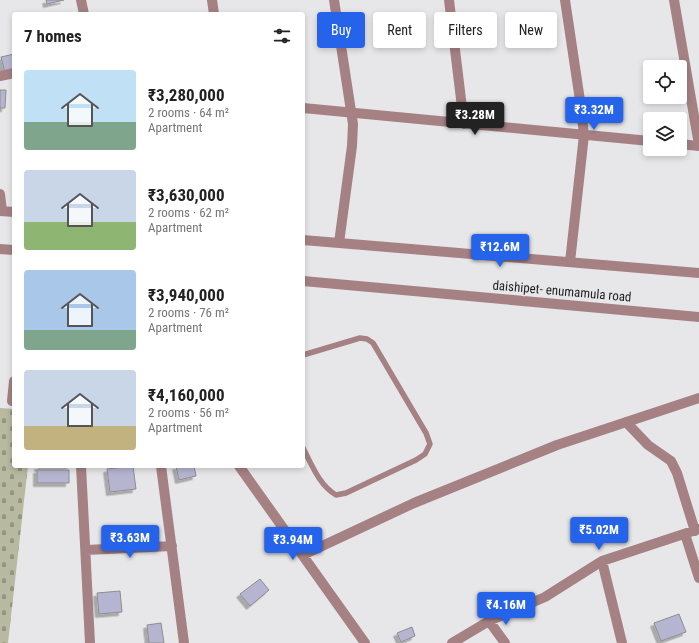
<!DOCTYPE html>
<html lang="en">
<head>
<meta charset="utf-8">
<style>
  body { margin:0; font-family:"Roboto Condensed",sans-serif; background:#f2f2f2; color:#222; height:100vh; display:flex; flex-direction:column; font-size:15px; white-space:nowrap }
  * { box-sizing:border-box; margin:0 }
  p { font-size:13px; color:#767676 }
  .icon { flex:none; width:22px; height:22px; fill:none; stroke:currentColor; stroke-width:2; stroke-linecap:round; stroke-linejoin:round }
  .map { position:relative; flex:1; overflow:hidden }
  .side { position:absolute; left:12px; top:12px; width:293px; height:456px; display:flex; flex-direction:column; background:#fff; border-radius:4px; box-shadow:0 2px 6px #0003 }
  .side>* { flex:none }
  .banner { position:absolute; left:317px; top:12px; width:322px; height:36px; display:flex; gap:8px }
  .tools { position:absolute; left:643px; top:60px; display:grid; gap:8px }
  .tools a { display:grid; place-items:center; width:44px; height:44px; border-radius:4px; background:#fff; box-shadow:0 2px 6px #0003; font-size:20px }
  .price { position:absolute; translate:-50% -34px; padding:0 9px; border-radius:4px; background:#2563eb; color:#fff; font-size:13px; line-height:26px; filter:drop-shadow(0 1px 2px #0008) }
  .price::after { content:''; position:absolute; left:50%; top:24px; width:12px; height:9px; margin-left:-6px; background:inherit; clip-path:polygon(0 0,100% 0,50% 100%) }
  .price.on { background:#222; color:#fff }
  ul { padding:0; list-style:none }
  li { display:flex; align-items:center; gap:12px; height:100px; padding:0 12px }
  li span { display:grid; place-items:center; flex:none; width:112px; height:80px; border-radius:4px; color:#555 }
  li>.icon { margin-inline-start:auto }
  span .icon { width:48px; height:48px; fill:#fffc; stroke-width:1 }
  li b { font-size:17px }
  h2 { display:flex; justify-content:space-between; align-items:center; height:48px; padding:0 12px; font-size:17px }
  .chip { padding:0 14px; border-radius:4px; background:#fff; box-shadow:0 2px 6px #0003; font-size:14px; line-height:36px }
  .chip.on { background:#2563eb; color:#fff }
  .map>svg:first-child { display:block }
  .cemetery { fill:url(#cemetery-stones) }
  .building { fill:#b5b5d2; stroke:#8d8d8e; filter:url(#shadow) }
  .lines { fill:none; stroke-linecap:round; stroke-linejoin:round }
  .service { stroke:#a58184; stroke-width:5.5 }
  .minor { stroke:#a58184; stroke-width:10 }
  .tertiary { stroke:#a58184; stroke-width:10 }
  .labels { text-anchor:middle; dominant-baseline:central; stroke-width:3; stroke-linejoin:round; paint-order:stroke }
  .street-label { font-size:13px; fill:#1f1f20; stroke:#e7e7e9 }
</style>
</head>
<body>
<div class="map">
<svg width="699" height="643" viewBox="0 0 699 643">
  <defs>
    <pattern id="cemetery-stones" width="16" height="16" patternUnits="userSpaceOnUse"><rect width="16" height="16" fill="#b7b9a0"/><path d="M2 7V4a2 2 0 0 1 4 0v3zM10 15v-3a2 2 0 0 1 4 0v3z" fill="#949682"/></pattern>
    <filter id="shadow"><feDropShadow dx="-3.5" dy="3.5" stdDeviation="0" flood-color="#0004"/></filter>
  </defs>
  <rect width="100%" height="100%" fill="#e7e7e9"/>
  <path class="cemetery" d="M0,408l14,1v57h14l-20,177h-8z"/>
  <path class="building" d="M46,0h18l-17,4z
    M14,54v16l-9,3 -4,-16z
    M0,90h6l-1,18h-5z
    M38,466h30v2h-30z
    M133,466l3,23 -26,3 -3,-23z
    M176,466h18l2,10 -17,4z
    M37,470h32v13h-32z
    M260,579l9,11 -19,16 -10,-12z
    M120,591l2,21 -23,2 -2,-21z
    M679,614l7,18 -25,9 -7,-18z
    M161,623l3,20h-15l-2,-18z
    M412,627l3,9 -14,6 -4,-9z"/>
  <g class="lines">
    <path class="service" d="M303,355l57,-17 7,1 6,4 53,90 4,11 -5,10 -9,6 -70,33 -10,2c-17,-10 -24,-30 -33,-47"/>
    <path class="minor" d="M81,0l3,14
      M212,0l2,14
      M334,0l19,124 -1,22 -13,97
      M449,0l15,124
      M565,0l16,107 3,28 -14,127
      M674,0l25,145
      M0,76l14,-3
      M303,108l347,33
      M680,144l19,2
      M0,194l2,17
      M0,211l14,1
      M303,240l396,33
      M12,401l2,-20
      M626,422l22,23 23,16 6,12 18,58
      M81,466l9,177
      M161,466l23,177
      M239,466l126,177
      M685,534l14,44
      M86,550l86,-4
      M303,555l111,-52 143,-58 142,-47
      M489,621l16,22
      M452,643l37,-22 56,-24 57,-36
      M622,643l-20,-82 97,-32"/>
    <path class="tertiary" d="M0,249l14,1
      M303,281l396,36"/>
  </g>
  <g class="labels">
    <g class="street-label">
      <text transform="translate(562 291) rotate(5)">daishipet- enumamula road</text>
    </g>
  </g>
</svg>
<div class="tools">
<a><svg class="icon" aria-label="locate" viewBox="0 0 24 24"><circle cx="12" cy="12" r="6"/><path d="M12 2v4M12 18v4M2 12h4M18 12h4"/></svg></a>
<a><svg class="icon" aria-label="layers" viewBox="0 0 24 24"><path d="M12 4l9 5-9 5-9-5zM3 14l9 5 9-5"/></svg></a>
</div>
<b class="price" style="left:594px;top:131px">₹3.32M</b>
<b class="price on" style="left:475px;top:136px">₹3.28M</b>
<b class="price" style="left:500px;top:268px">₹12.6M</b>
<b class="price" style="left:599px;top:551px">₹5.02M</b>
<b class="price" style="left:130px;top:559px">₹3.63M</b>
<b class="price" style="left:293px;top:561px">₹3.94M</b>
<b class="price" style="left:506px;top:626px">₹4.16M</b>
<div class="banner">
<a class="chip on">Buy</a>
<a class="chip">Rent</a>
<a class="chip">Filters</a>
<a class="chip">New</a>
</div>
<section class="side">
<h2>7 homes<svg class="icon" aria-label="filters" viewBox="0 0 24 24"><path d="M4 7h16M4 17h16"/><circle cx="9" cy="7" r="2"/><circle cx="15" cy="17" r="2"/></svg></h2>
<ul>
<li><span style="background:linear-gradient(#bfe0f5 65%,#7fa58c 0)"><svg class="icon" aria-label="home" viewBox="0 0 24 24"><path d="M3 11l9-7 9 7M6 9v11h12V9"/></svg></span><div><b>₹3,280,000</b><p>2 rooms · 64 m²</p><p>Apartment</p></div></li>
<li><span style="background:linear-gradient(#c9d6e8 65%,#8fb573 0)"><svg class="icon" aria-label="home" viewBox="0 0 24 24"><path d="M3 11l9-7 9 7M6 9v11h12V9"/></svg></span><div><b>₹3,630,000</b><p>2 rooms · 62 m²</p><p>Apartment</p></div></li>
<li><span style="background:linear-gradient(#a9c7e8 75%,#7fa58c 0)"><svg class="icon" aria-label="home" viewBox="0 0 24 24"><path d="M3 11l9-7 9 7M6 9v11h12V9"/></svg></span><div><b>₹3,940,000</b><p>2 rooms · 76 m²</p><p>Apartment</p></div></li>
<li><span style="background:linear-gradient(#c9d6e8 70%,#c2b280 0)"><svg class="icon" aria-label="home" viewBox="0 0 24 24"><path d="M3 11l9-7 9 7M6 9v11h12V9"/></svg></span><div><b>₹4,160,000</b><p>2 rooms · 56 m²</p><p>Apartment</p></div></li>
</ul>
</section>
</div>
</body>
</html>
